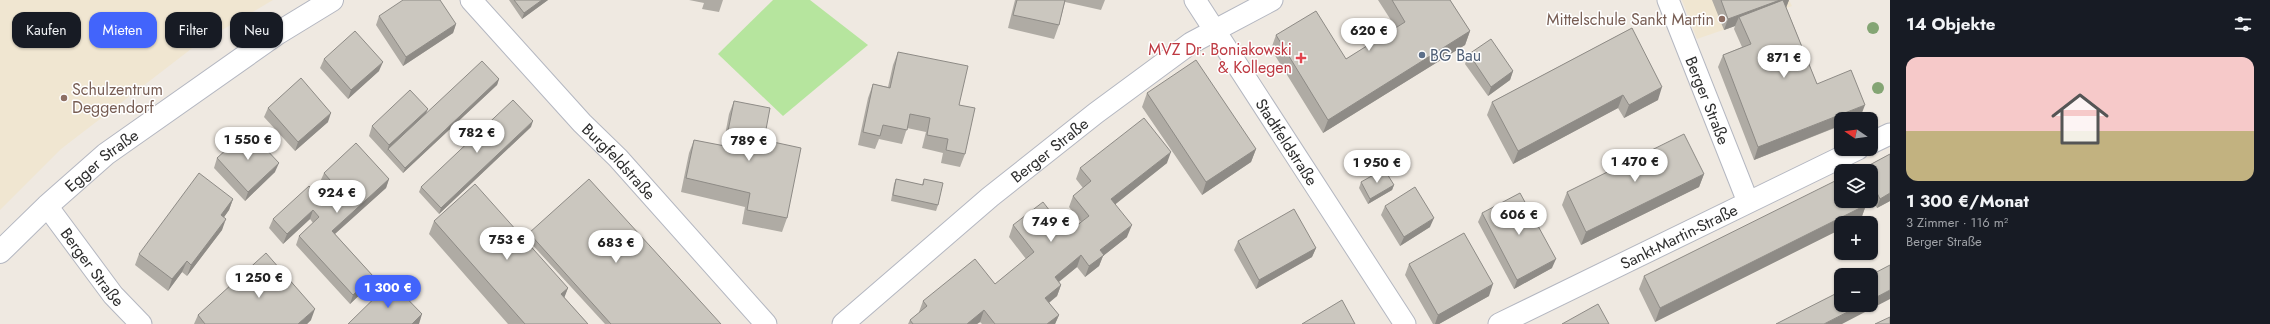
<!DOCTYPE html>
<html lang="de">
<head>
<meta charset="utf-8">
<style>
  body { margin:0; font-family:Jost,sans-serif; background:#20242c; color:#f1f3f6; height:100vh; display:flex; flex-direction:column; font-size:15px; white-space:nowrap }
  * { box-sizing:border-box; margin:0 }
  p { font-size:13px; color:#9ea1a6 }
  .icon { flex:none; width:22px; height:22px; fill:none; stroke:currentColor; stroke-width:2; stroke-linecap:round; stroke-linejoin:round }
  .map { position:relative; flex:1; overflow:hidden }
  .drawer { display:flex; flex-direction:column; background:#171b24; width:380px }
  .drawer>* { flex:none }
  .banner { position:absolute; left:12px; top:12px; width:380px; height:36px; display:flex; gap:8px }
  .needle { width:26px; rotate:283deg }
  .buttons { position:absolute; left:1834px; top:112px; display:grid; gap:8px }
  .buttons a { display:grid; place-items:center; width:44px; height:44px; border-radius:8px; background:#171b24; box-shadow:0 1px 3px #0004; font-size:20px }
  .price { position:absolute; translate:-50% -34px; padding:0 9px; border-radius:14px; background:#fff; color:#222; font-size:13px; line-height:26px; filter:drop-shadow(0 1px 2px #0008) }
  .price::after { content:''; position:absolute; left:50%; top:24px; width:12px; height:9px; margin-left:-6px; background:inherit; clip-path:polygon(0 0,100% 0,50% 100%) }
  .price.selected { background:#4264fb; color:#fff }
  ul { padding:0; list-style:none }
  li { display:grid; align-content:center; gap:8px; height:212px; padding:0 16px }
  li span { display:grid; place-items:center; height:124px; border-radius:12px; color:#555 }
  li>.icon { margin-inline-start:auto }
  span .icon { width:72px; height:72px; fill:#fffc; stroke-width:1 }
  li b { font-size:17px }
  h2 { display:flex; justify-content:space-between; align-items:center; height:48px; padding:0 16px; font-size:17px }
  .tag { padding:0 14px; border-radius:12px; background:#171b24; box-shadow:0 1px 3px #0004; font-size:14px; line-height:36px }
  .tag.selected { background:#4264fb; color:#fff }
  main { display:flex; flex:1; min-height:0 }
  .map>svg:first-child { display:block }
  .education { fill:#f0e6d1 }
  .green { fill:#b6e59e }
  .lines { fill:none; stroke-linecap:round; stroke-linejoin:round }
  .minor-casing { stroke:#b4b7c1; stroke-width:23 }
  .tertiary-casing { stroke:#b4b7c1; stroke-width:24 }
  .minor { stroke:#fff; stroke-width:21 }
  .tertiary { stroke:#fff; stroke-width:22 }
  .tree { fill:#84a574 }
  .wall { fill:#afaba4 }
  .shaded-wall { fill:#8e8b86 }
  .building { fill:#cbc7bf; stroke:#8e8b86 }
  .education-dot { fill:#8d6e63; stroke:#fff; stroke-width:1.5 }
  .service-dot { fill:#5c6f8a; stroke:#fff; stroke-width:1.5 }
  .health-dot { fill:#e0444e; stroke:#fff; stroke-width:1.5 }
  .labels { text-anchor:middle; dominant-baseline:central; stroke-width:3; stroke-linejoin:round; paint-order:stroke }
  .education-label { font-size:16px; fill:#785e54; stroke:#fff; text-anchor:end }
  .health-label { font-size:16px; fill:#be3a42; stroke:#fff; text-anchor:end }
  .service-label { font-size:16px; fill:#4e5e75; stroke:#fff; text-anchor:start }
  .street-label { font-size:16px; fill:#2e2e2e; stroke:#fff }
</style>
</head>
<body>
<main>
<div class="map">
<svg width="1890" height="324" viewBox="0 0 1890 324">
  <rect width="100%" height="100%" fill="#efe9e1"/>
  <path class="education" d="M0,0h273l-78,46 -134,103 -61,61z
    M1682,0h107l3,6 -95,33z"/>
  <path class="green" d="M773,0h37l58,45 -85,71 -65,-62z"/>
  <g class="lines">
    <g class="minor-casing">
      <g id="minor">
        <path id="s1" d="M471,0l111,123 36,35 148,166"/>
        <path id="s2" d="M1195,0l210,324"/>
        <path id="s3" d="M1668,0l80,202"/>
        <path d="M1871,143l19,-9"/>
        <path id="s4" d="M47,206l66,89 28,29"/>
        <path id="s5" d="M843,324l147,-127 106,-84 95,-70 81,-43"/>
        <path id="s6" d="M1499,324l359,-175"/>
      </g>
    </g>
    <g class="tertiary-casing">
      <g id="tertiary">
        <path id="s7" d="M0,252l47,-46 59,-52 172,-121 54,-33"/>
      </g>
    </g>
    <use href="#minor" class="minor"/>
    <use href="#tertiary" class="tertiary"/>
  </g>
  <g class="tree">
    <circle cx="1873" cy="28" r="6"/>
    <circle cx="1878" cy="88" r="6"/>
  </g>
  <path class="wall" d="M509,0h39l-26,19z
    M689,0h34l-4,12 -17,-3 2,-6z
    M1015,0h90l-4,10 -36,-8 -6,23 -5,14 -46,-11z
    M1378,0h72l20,31 -5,14 -142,88 -52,-84 5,-14 70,24 50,-31z
    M1712,0h77l-3,7 31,77 43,34 -106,42 -36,-93 5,-12 19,-8 -8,-18 1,-3 -11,4z
    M379,16l77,8 -3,9 -50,33 -27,-41z
    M1632,28l26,72 -34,18 -6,-10 -105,56 -26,-49 5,-13z
    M898,52l61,53 6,49 -5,13 -19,-4 2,-10 -21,-5 4,-16 -19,-4 -5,16 -23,-5 -4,10 -17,-4 10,-47 5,-14 15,3 5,-22z
    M1469,54l44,17 -3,9 -22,16 -23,-32z
    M324,59l55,12 -31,28 -28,-31z
    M499,79l-2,6 -94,88 -34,-37 3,-10 54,-13z
    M1147,93l109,56 -5,13 -49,33 -60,-88z
    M734,101l30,39 23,78 -5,14 -40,-8 3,-17 -64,-15 8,-39 5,-13 29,6 6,-32z
    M268,108l60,14 -33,29 -31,-34z
    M531,127l-92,87 -20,-22 2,-5z
    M1890,154v47l-13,7 -6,-11v-26h-8l1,-3z
    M217,158l58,14 -30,29 -31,-33z
    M1167,163l-52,41 12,33 -24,19 -4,10 -14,11 -8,-10 -18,15 2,3 -4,11 -8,7 10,12 -4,9h-73l-2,-2 -3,2h-69l2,-4 9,-7v-1l4,-11 72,-17 31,-25 -17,-22 4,-12 54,8 14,-11 -12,-15 4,-11 10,-8 -7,-9 4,-11z
    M324,173l65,6 -3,9 -51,46 38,42 -3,9 -20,19 -54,-59 3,-9 14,-13 -3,-4 -27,25 -14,-16 4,-9 50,-18 8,-7 -11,-12z
    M1704,174l-5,13 -118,58 -19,-40 5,-13z
    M896,179l26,6 2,-6 14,26 -2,6 -45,-10 3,-17z
    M1361,182l33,3 -2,5 -24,14 -9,-16z
    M233,199l-4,11 -5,7 -2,13 -35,46 -5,-4 -14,19 -33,-26 4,-11z
    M1866,205l-5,14 -206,103 -16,-33 5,-13z
    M1385,206l45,21 -30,19 -19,-31z
    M1482,213l70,55 -38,21 -36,-67z
    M434,221l134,67 -4,9 24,27h-80l-79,-90z
    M529,233l192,91h-116l-78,-85z
    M1238,241l78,7 -4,9 -56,32 -22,-39z
    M1409,264l80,32 -50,28h-6l-28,-49z
    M198,315l113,5 -4,4h-113z"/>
  <path class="shaded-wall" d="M542,0h6l-26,19 2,-6z
    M1780,0h9l-3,8 -47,9 -4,9 -11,4 4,-11z
    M456,24l-3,9 -50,33 3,-9z
    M1470,31l-5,14 -142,88 5,-13z
    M383,62l-4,9 -31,28 3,-9z
    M1513,71l-3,9 -22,16 3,-9z
    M499,79l-2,6 -94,88 2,-5z
    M1662,87l-4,13 -34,18 5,-13z
    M1623,95l-5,13 -105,56 5,-13z
    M1865,105l-5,13 -2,1h-17v6l-87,35 4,-13z
    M428,109l-4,9 -36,31 -2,5 3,-9z
    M331,113l-3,9 -33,29 3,-9z
    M533,121l-2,6 -92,87 2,-6z
    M1256,149l-5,13 -49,33 4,-13z
    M1171,152l-4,11 -60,48 4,-12z
    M279,163l-4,9 -30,29 3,-9z
    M1704,174l-5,13 -118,58 5,-13z
    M389,179l-3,9 -58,52 4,-9z
    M1394,185l-2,5 -24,14 2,-5z
    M1890,193v8l-13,7 3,-9z
    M233,199l-4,11 -12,17 4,-12z
    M1866,205l-5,14 -8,4h-12v6l-186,93 5,-14z
    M313,210l-3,9 -27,25 4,-10z
    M1434,218l-4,9 -30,19 4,-9z
    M226,219l-4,11 -35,46 4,-11z
    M1132,225l-5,12 -24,19 -4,10 -14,11 4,-11 11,-16z
    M1316,248l-4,9 -56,32 3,-9z
    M1081,255l-4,12 -26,21 4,-11z
    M1556,259l-4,9 -38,21 3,-9z
    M187,261l-5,11 -14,19 4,-12z
    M373,276l-3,9 -20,19 3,-9z
    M1493,284l-4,12 -50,28h-4l3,-9z
    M1061,285l-4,11 -16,13 4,-11z
    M568,288l-5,13 -2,-7z
    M1890,290v9l-48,25h-18l37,-19h10v-5z
    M315,309l-4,11 -4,4h-9z
    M984,310l-4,12 -3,2h-10z
    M422,314l-3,10h-7z
    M1059,315l-4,9h-8z"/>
  <path class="building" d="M403,0h37l16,24 -50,33 -27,-41z
    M514,0h28l-18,13z
    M1017,0h48l-6,25 -46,-10z
    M1392,0h58l20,31 -142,89 -52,-85 40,-24 30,48 59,-37z
    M1721,0h59l-52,19z
    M1783,0l34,84 34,-14 14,35 -107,42 -35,-92 28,-11 -12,-27z
    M1632,28l30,59 -33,18 -6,-10 -105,56 -26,-49z
    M355,31l28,31 -32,28 -27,-31z
    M1491,39l22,32 -22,16 -22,-33z
    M898,52l70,14 -9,39 16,3 -10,46 -19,-4 2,-11 -21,-4 3,-17 -20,-4 -3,16 -24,-5 -3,11 -17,-4 10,-48 17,4z
    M1196,60l60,89 -50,33 -59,-89z
    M482,61l17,18 -94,89 -17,-19z
    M301,78l30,35 -33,29 -30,-34z
    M410,90l18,19 -39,36 -17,-19z
    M513,100l20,21 -92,87 -20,-21z
    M734,101l36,7 -6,32 37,8 -14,70 -40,-8 3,-17 -64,-15 8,-38 31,6z
    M1144,118l27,34 -60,47 21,26 -32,25 4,5 -15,11 -8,-11 -26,22 6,8 -16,13 14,17 -12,9h-52l-11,-14 -17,14h-54l-3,-4 17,-14 -4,-5 52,-42 20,25 39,-32 -21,-27 30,-23 24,31 22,-17 -16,-20 18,-15 -11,-13z
    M248,130l31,33 -31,29 -31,-34z
    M1684,134l20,40 -118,58 -19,-40z
    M356,143l33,36 -57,52 41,45 -20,19 -54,-59 20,-19 -6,-7 -26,24 -14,-15 36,-33 14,15 14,-13 -13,-15z
    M1890,154v39l-10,6 -9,-18v-10h-6l-1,-3z
    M1384,169l10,16 -24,14 -9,-17z
    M199,173l34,26 -12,16 5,4 -35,46 -4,-4 -15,18 -33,-25z
    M1841,178v23h23l2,4 -206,103 -16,-32z
    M589,179l132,145h-110l-82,-91z
    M896,179l27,6 1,-6 19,4 -5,22 -45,-10z
    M475,184l93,104 -7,6 27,30h-63l-91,-103z
    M1415,187l19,31 -30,19 -19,-31z
    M1520,193l36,66 -39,21 -35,-67z
    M1294,209l22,39 -57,32 -21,-39z
    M1464,233l29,51 -55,31 -29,-51z
    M266,253l49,56 -17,15h-93l-7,-9z
    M1890,265v25l-19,10v-25z
    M391,282l31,32 -10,10h-64z
    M1841,291v14h20l-37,19h-48z
    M1342,300l13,24h-53z
    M1598,304l11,20h-47z
    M1890,317v7h-15z"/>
  <g class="education-dot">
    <circle cx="1722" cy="19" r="4"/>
    <circle cx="64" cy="98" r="4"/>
  </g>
  <circle class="service-dot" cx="1422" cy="55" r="4"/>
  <path class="health-dot" d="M1299 52h4v4h4v4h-4v4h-4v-4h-4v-4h4z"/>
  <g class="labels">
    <g class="education-label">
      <text x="1714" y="19">Mittelschule Sankt Martin</text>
      <text x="72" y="89" text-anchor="start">Schulzentrum<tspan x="72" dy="18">Deggendorf</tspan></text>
    </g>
    <g class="health-label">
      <text x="1292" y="49">MVZ Dr. Boniakowski<tspan x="1292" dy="18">&amp; Kollegen</tspan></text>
    </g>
    <g class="service-label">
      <text x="1430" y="55">BG Bau</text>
    </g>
    <g class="street-label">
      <text stroke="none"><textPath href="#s3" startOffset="108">Berger Straße</textPath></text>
      <text stroke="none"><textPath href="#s2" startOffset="169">Stadtfeldstraße</textPath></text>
      <text stroke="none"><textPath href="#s5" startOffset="270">Berger Straße</textPath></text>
      <text stroke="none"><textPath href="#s7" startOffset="137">Egger Straße</textPath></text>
      <text stroke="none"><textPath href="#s1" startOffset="219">Burgfeldstraße</textPath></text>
      <text stroke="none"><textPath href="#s6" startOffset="200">Sankt-Martin-Straße</textPath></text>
      <text stroke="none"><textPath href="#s4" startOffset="76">Berger Straße</textPath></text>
    </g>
  </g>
</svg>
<div class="buttons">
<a><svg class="needle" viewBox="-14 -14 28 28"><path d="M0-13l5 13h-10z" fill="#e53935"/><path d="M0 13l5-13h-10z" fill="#9ea1a6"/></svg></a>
<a><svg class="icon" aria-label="layers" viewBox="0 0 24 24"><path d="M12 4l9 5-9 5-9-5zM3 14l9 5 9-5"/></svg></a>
<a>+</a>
<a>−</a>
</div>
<b class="price" style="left:1369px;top:52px">620 €</b>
<b class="price" style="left:1784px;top:79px">871 €</b>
<b class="price" style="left:477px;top:154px">782 €</b>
<b class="price" style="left:248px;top:161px">1 550 €</b>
<b class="price" style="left:749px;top:162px">789 €</b>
<b class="price" style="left:1635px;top:183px">1 470 €</b>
<b class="price" style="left:1377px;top:184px">1 950 €</b>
<b class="price" style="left:337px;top:214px">924 €</b>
<b class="price" style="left:1519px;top:236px">606 €</b>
<b class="price" style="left:1051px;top:243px">749 €</b>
<b class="price" style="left:507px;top:261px">753 €</b>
<b class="price" style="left:616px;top:264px">683 €</b>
<b class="price" style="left:259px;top:299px">1 250 €</b>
<b class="price selected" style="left:388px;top:309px">1 300 €</b>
<div class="banner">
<a class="tag">Kaufen</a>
<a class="tag selected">Mieten</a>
<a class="tag">Filter</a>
<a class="tag">Neu</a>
</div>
</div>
<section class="drawer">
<h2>14 Objekte<svg class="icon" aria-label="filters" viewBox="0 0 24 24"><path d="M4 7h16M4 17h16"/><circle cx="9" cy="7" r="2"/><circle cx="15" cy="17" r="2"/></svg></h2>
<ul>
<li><span style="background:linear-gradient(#f6c9c9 60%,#c2b280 0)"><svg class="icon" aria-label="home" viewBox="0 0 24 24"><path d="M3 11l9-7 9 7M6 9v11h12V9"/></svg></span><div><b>1 300 €/Monat</b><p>3 Zimmer · 116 m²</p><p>Berger Straße</p></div></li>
</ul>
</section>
</main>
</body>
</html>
